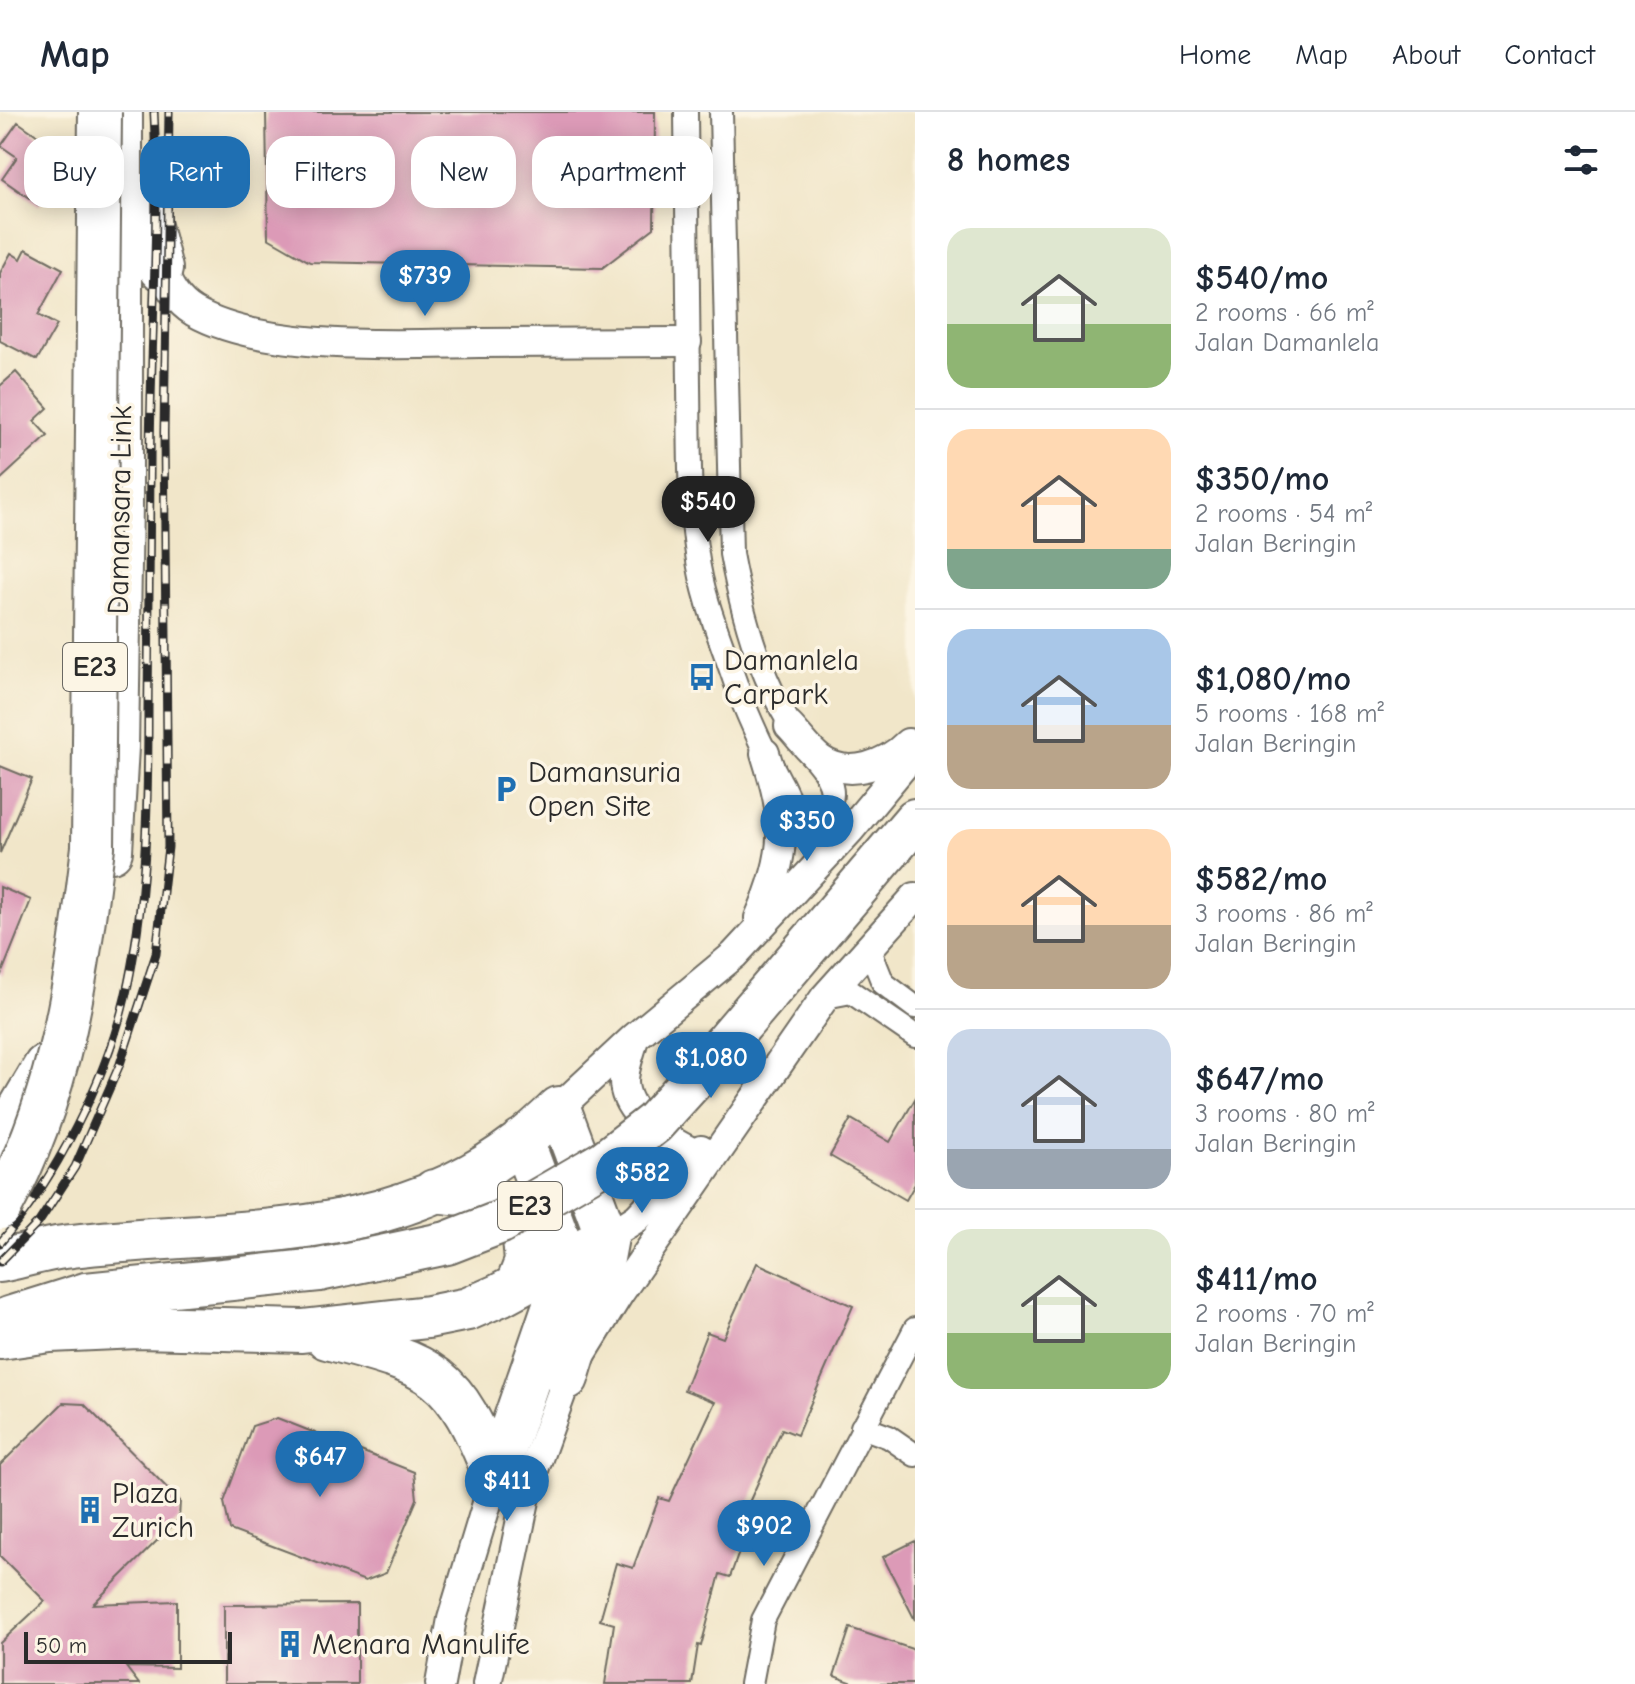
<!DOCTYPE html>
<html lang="en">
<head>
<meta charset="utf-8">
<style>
  body { margin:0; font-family:"Comic Neue",sans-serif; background:#f6f6f7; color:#1f2937; height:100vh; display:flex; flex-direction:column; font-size:30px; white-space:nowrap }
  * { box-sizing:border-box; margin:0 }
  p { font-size:26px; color:#747a83 }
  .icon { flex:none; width:44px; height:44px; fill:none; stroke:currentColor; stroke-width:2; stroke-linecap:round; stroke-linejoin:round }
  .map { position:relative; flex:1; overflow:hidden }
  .panel { display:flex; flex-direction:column; background:#fff; width:720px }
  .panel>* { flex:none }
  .hud { position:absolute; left:24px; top:24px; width:760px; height:72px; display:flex; gap:16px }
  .scale { position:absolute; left:24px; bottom:20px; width:208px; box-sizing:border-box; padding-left:8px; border:4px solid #2b2b2b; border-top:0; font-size:22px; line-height:28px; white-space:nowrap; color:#2b2b2b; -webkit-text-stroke:6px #fcf5e5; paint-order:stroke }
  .price { position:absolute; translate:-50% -68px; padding:0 18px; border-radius:28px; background:#1f6fb2; color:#fff; font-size:26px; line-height:52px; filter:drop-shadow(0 2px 4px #0008) }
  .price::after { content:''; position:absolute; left:50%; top:48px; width:24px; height:18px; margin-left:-12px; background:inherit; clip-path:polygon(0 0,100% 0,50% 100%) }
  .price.selected { background:#222; color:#fff }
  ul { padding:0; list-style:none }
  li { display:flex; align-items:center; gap:24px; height:200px; padding:0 32px }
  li+li { border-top:2px solid #e0e1e3 }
  li span { display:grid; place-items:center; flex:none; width:224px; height:160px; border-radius:24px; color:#555 }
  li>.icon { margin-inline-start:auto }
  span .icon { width:96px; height:96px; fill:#fffc; stroke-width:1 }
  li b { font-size:34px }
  h2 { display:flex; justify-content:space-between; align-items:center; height:96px; padding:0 32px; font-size:34px }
  .pill { padding:0 28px; border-radius:24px; background:#fff; box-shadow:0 4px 20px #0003; font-size:28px; line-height:72px }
  .pill.selected { background:#1f6fb2; color:#fff }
  header { display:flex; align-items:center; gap:48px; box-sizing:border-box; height:112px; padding:0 40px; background:#fff; border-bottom:2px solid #e0e1e3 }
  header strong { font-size:38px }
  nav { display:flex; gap:44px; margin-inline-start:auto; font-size:28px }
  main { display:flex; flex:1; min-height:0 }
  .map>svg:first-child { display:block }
  .building { fill:#dc9ab7 }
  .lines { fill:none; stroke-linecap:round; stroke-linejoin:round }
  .minor-casing { stroke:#706c62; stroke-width:26 }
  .tertiary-casing { stroke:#706c62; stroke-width:32 }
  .motorway-casing { stroke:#706c62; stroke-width:46 }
  .minor { stroke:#fff; stroke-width:22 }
  .tertiary { stroke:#fff; stroke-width:28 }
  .motorway { stroke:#fff; stroke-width:42 }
  .rail-casing { stroke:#2b2b2b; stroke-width:9 }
  .rail { stroke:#fcf5e5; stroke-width:6; stroke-dasharray:18; stroke-linecap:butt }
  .motorway-bridge-casing { stroke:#706c62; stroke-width:46; stroke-linecap:butt }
  .motorway-bridge { stroke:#fff; stroke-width:42 }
  .labels { text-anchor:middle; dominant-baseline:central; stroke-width:7; stroke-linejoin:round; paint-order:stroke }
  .shield { fill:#fcf5e5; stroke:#6a6863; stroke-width:2 }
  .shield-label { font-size:28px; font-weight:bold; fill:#2b2b2b }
  .street-label { font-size:30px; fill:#2b2b2b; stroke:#fcf5e5 }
  .poi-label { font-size:30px; fill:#2b2b2b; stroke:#fcf5e5; text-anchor:start }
</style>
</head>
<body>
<header>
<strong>Map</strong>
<nav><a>Home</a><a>Map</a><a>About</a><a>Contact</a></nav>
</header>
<main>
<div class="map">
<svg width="915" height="1572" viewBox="0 0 915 1572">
  <rect width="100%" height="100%" fill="#fcf5e5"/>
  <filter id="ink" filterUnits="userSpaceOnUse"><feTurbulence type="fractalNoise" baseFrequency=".0125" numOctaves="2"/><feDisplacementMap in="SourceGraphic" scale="16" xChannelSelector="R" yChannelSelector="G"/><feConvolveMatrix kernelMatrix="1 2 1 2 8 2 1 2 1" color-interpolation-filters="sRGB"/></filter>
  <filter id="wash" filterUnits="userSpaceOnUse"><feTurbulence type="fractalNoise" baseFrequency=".006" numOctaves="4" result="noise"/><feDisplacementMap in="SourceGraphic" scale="32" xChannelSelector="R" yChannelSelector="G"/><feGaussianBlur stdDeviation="1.8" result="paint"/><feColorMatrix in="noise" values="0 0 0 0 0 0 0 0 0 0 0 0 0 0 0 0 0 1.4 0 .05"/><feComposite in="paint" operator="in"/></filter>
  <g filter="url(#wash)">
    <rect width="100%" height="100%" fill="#f1e6c9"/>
    <g id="blocks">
      <path class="building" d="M266,0h389l-1,116 -52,40 -292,-6 -42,-24z
        M18,10l53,37 -32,46 -37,-26 15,-22 -16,-11z
        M26,137l37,20 -25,46 19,10 -20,35 -37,-19v-68l11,-20 10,6z
        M16,260l32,36 -14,13 14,15 -48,44v-94z
        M0,654l32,13 -32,74z
        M0,775l31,13 -30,75 -1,-1z
        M915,987v85l-9,16 -76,-44 21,-37 39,23z
        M757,1151l96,43 -56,129 -15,-6 -44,98 9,3 -17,47 -10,-3 -19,72 -3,-1 -6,39h-87l9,-60 -14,-4 16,-57 17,5 26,-70 10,3 46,-99 -31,-12 23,-58 16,6z
        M63,1291l21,1 96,97 -1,18 -86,85 84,-3v67l-51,-1 13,17h-139v-41l45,-42 -45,-45v-91z
        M277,1306l137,54 3,27 -31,74 -21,8 -135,-51 -6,-28 28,-76z
        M915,1429v79l-32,-63z
        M357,1492v80h-133v-79z
        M850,1516l65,22v34h-59l-22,-8z"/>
    </g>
  </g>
  <g filter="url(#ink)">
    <use href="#blocks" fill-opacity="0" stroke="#706c62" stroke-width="2"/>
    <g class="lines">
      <g class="minor-casing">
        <path id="minor" d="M686,0c1,91 2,182 3,273 1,56 -1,113 8,169 5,40 21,79 34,116 13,39 30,75 49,111 4,6 7,16 11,21 23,26 62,2 27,-39 -50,-59 -73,-133 -87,-209l-10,-442
          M869,836l14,35 32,24
          M825,885l26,-5 64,44
          M862,1315l27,10 26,18
          M751,1572l12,-64 152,-291"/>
      </g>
      <g class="tertiary-casing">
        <path id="tertiary" d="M161,157c8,17 16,33 33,43 70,40 206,32 285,31 69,0 139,-1 208,-1
          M789,614c10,10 20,25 31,33 29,21 67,5 88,-16
          M759,806c29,-66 28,-96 6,-165
          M634,926c-3,14 -10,29 -10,43 0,35 45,60 72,73
          M559,996l76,-71 99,-82 116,-125 65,-78
          M607,1125l30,-19 64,-68
          M440,1572l12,-65 43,-142
          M487,1572l41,-198 39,-108 52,-84 206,-297 90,-100"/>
      </g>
      <g class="motorway-casing">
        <path id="motorway" d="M144,91l17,66
          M111,739l6,-104 4,-244v-391
          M703,957l212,-249
          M0,1030l45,-76
          M434,1079l57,6 20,17 13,24 2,24 -9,23
          M0,1149c24,-5 48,-13 72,-15 180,-21 344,4 487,-138l48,129 -5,27 -35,114
          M9,1206l77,-24 233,-24
          M0,1226l50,-7 88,-4 164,4 126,-14 40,-8 32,-14 107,-58
          M327,1226c107,28 126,32 168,139
          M495,1365l70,-204 1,-14 -44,-119"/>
      </g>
      <use href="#minor" class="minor"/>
      <use href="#tertiary" class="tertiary"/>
      <use href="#motorway" class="motorway"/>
      <g class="rail-casing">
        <path id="rail" d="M0,1131c55,-63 106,-164 125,-245 22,-95 23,-192 23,-288 1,-81 1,-161 2,-242 0,-119 10,-237 4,-356
          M0,1150l39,-40 36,-55 45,-103 36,-110 12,-107 -4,-414 5,-321"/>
      </g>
      <use href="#rail" class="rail"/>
      <g class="motorway-bridge-casing">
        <path id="motorway-bridge" d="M0,1096c62,-112 78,-236 93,-361l7,-735
          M319,1158l128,-27 54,-21 103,-60 50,-39 49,-54"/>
      </g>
      <use href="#motorway-bridge" class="motorway-bridge"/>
    </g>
  </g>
  <defs>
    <g id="bus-bare" transform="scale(2.16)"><path d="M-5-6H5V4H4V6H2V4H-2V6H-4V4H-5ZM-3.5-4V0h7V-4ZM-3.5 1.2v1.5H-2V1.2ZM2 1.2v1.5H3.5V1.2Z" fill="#1f6fb2" stroke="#fcf5e5" stroke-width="2.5" paint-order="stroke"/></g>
    <g id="parking-bare" transform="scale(2.16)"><path d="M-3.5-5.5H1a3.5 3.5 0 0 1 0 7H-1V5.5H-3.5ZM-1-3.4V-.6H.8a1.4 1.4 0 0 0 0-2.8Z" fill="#1f6fb2" stroke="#fcf5e5" stroke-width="2.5" paint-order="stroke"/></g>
    <g id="building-bare" transform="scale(2.16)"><path d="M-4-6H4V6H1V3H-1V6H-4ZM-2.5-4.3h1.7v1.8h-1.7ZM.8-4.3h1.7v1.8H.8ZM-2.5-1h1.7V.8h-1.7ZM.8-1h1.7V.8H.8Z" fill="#1f6fb2" stroke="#fcf5e5" stroke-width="2.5" paint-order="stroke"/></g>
  </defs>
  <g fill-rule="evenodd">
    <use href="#bus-bare" x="702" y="565"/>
    <use href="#parking-bare" x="506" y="677"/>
    <use href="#building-bare" x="90" y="1398"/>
    <use href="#building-bare" x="290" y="1532"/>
  </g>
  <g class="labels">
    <g class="shield">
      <rect x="63" y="531" width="64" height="48" rx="6"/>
      <rect x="498" y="1070" width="64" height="48" rx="6"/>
    </g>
    <g class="shield-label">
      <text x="95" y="555">E23</text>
      <text x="530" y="1094">E23</text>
    </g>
    <g class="street-label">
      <text transform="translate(120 398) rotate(-89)">Damansara Link</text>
    </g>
    <g class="poi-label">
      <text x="724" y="548">Damanlela<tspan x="724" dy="34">Carpark</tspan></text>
      <text x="528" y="660">Damansuria<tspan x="528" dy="34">Open Site</tspan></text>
      <text x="112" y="1381">Plaza<tspan x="112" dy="34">Zurich</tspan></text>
      <text x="312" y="1532">Menara Manulife</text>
    </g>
  </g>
</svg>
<div class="scale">50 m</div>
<b class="price" style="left:425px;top:206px">$739</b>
<b class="price selected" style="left:708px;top:432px">$540</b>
<b class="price" style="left:807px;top:751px">$350</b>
<b class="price" style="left:711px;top:988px">$1,080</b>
<b class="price" style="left:642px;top:1103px">$582</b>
<b class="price" style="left:320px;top:1387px">$647</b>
<b class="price" style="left:507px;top:1411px">$411</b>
<b class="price" style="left:764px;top:1456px">$902</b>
<div class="hud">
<a class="pill">Buy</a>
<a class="pill selected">Rent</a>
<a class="pill">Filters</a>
<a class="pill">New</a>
<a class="pill">Apartment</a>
</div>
</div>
<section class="panel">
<h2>8 homes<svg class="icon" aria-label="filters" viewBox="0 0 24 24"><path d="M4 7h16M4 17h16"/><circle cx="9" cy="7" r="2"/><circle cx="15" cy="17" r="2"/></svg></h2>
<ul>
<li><span style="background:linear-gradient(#dfe7d0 60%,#8fb573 0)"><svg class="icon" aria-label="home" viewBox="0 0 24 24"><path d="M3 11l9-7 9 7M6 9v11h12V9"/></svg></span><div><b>$540/mo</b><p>2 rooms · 66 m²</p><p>Jalan Damanlela</p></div></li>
<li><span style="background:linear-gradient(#ffd9b3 75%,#7fa58c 0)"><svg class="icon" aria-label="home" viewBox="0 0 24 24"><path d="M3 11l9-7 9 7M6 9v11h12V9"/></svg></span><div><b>$350/mo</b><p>2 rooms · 54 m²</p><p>Jalan Beringin</p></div></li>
<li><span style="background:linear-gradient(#a9c7e8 60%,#b9a48a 0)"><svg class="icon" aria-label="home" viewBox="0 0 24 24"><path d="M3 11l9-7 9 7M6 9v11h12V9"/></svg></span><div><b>$1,080/mo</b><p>5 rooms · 168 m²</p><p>Jalan Beringin</p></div></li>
<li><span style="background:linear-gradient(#ffd9b3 60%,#b9a48a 0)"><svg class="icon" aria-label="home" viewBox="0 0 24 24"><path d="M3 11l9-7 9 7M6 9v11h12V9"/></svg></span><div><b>$582/mo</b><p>3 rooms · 86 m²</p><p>Jalan Beringin</p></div></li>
<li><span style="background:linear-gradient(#c9d6e8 75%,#9aa5b1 0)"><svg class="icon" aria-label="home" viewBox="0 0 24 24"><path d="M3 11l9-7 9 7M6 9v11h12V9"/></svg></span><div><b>$647/mo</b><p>3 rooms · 80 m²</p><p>Jalan Beringin</p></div></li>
<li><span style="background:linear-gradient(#dfe7d0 65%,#8fb573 0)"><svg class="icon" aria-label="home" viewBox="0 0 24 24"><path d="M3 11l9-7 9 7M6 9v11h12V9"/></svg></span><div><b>$411/mo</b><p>2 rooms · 70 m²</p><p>Jalan Beringin</p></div></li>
</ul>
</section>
</main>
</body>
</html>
